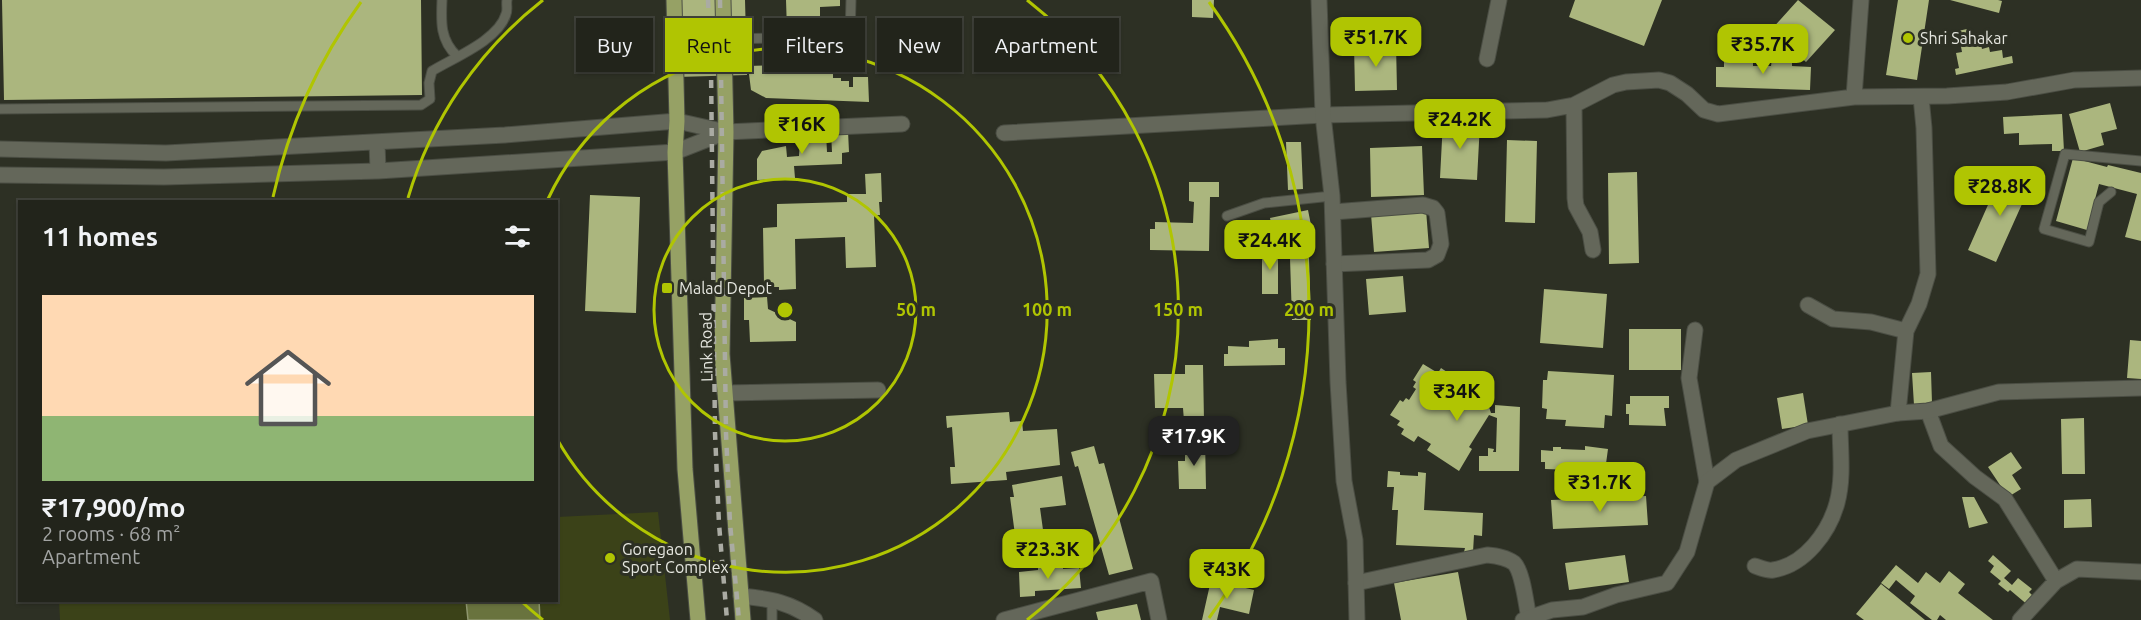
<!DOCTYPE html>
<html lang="en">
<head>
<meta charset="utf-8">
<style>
  body { margin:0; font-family:Ubuntu,sans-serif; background:#2e3028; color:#f1f3f6; height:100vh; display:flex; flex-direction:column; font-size:22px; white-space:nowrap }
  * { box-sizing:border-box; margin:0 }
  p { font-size:20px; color:#a2a4a3 }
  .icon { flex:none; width:33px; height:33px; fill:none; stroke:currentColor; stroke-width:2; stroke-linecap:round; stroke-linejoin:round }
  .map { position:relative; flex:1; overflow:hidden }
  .sheet { position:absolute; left:18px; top:200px; width:540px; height:402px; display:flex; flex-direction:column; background:#22241b; border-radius:0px; box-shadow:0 2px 4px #0004,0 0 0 2px #3f413a }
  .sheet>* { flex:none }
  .top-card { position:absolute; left:576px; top:18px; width:570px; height:54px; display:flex; gap:12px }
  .price { position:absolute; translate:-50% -51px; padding:0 14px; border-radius:12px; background:#b0c502; color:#111; font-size:20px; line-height:39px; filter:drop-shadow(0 2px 3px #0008) }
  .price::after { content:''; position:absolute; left:50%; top:36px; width:18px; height:14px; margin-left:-9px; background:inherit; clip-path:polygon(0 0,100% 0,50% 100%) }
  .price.current { background:#222; color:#fff }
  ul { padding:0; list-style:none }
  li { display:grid; align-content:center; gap:12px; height:318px; padding:0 24px }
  li span { display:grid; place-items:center; height:186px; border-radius:0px; color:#555 }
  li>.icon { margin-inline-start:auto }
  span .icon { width:108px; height:108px; fill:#fffc; stroke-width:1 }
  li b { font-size:26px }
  h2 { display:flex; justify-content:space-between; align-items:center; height:72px; padding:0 24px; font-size:26px }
  .pill { padding:0 21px; border-radius:0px; background:#22241b; box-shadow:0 2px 4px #0004,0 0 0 2px #3f413a; font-size:21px; line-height:54px }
  .pill.current { background:#b0c502; color:#111 }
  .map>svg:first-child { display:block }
  .green { fill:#3b4218 }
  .water { fill:#69733e; stroke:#8e966e; stroke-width:1.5 }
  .building { fill:#abb67e }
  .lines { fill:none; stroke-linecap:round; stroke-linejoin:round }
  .lane-casing { stroke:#4b4e44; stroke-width:11 }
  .street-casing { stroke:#4b4e44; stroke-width:17 }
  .secondary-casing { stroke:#4b4e44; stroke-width:17 }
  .primary-casing { stroke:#4b4e44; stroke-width:17 }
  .lane { stroke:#64675a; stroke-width:9 }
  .street { stroke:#64675a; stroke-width:15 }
  .secondary { stroke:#64675a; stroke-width:15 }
  .primary { stroke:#96a165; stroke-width:15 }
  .rail { stroke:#aaaba3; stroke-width:4.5; stroke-dasharray:8 8; stroke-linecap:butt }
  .ring { fill:none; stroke:#b0c502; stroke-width:3 }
  .poi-dot { fill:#b0c502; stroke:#2d3024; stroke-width:2 }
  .labels { text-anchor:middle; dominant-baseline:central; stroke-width:6; stroke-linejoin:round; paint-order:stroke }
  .poi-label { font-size:16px; fill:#e5e6df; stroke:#2d3024; text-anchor:start }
  .street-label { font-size:16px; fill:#e5e6df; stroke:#2d3024 }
  .centre { fill:#b0c502; stroke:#2d3024; stroke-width:3 }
  .ring-label { font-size:18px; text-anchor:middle; font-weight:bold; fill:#b0c502; stroke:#2d3024; stroke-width:6; stroke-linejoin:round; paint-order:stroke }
</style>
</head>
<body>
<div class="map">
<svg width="2141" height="620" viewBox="0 0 2141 620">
  <rect width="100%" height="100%" fill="#2d3024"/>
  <path class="green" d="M658,512l12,108h-610l-1,-20h497l1,-83z"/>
  <path class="water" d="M466,600h73l1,20h-72z"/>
  <path class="building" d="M2,0h419l1,95 -418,5z
    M674,0h71l2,75 -71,2z
    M786,0h54v6l-20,1v21l-33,2z
    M1192,0h22l-1,18 -21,-1z
    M1575,0h87l-18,46 -75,-29z
    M1798,0l37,30 -29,32 -36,-31z
    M1898,0h31l-12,80 -31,-5z
    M1950,0h48l4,1 -3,12z
    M1967,29l2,8 10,-2 3,14 7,-2 1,5 12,-2 1,8 9,-2 1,7 -57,12 -1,-6 4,-1 -3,-15 6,-1 -4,-21z
    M1396,44l1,46 -42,1 -1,-46z
    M1724,57l29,1v8h18l1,-7h20v7l19,1 -1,23 -94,-3v-20h8z
    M822,64l1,9h10v5h8v3h8v6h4v-10h15l1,25 -103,-4 -15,-8 -3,-24z
    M2110,103l7,26 -16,4 3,12 -24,7 -11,-38z
    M2062,114l2,37h-12v-7l-33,1v-12l-15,1 -1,-17z
    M1443,121l37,2 -3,57 -37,-2z
    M848,131l1,21 -7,1v11l-48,2 1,12 -38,2v-21l5,-8 24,-5 1,11 12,-1 1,-23 26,-1 1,20h5l-1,-20z
    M1507,140l30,1 -2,82 -30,-1z
    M1286,142h15l2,47 -15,1z
    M1422,146l2,49 -53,2 -1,-49z
    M2073,158l34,9 1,-2 33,8v68l-16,-4 12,-43 -38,-10 -12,46 -31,-9z
    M2003,171l28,13 -35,78 -28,-12z
    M1637,172l2,91 -30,1 -1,-91z
    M881,173l1,29h-3l1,13h-6l2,52 -30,1 -1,-31 -50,2 1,50 -17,1v-3h-5v-3h-10l-1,-56 14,-1v-23l70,-2v-8h19l-1,-20z
    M1189,182h30v15h-9l-1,54 -59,-1v-21h5v-7l38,1 1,-21 -5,-1z
    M590,195l50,2 -4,116 -51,-2z
    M1308,210l5,25 -38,7 -5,-24z
    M1426,210l3,38 -55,4 -3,-38z
    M1262,249h16v45h-16z
    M1290,258h19l2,62h-19z
    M1403,276l3,36 -37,3 -3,-36z
    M1544,289l63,5 -4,54 -63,-5z
    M767,297l1,12 28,13v19l-46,1 -1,-22h-5v-22z
    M1629,329h52v41h-52z
    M1278,339v9h7v17l-61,1v-12h4v-8l21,1v-6z
    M2130,340l11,1v38l-14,-1z
    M1423,364l15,9 3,-5 15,10 -3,4 12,7 2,-4 15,9 -3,5 7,3v5h3l2,6h4v-8l25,2 -1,64h-40v-15h9v-8l6,1 -1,3h3l1,-34 -8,-3 -20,32 3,2 -13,22 -32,-21 4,-6 -13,-8 -4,6 -13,-8 3,-5 -7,-4 3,-4 -10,-6 10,-15 3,2 3,-4 3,2 7,-11 -3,-2 3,-5 -3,-2z
    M1185,365h18l1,56h-20l-1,-13h-28l-1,-34h31z
    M1548,371l66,4 -2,41 -7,-1 -1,13 -39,-2 1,-6 -20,-1 1,-10 -5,-1 1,-28h4z
    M1931,372l1,31 -18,2 -2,-32z
    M1803,393l5,32 -26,4 -5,-31z
    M1630,396h39v12h-5l2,18 -37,-1v-11h-3v-10h4z
    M1009,412l1,10 12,-1 1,10 34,-2 3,36 -54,7 1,8 -56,4 -1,-17h5l-3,-40 -5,1 -1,-12z
    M2084,418l1,56h-23l-1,-55z
    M1191,439h14l1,50h-27l-1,-28h7v-8h6z
    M1094,446l5,18 5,-1 29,106 -24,6 -31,-109 -3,1 -4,-15z
    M1585,446l23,3 -3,22 -60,-2v-7h-4v-12l12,1v-4h8v2l24,1z
    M2011,452l11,16 -10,7 9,14 -13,8 -20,-30z
    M1388,471l12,1v3l18,1v-4l8,1 -2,37 59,3 -1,23 -8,-1 -1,17h-9l1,-4 -69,-3 2,-35h-6l2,-23h-7z
    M1062,476l4,29 -26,3 4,29 17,-2 3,21 -42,6 -1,-13 -4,1 -7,-53h4l-2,-12z
    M1646,496l2,29 -95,4 -2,-29z
    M1962,497h12l14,26 -19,5z
    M2091,499l1,28 -28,1v-28z
    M1625,555l4,27 -60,8 -4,-27z
    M1993,555l18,16 -7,7 8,7 6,-7 14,11 -3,3 7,7 -7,7 -19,-16 -2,2 -10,-8 3,-3 -11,-9 4,-6 -6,-5z
    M1063,565v4l16,-1 2,20 -46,3v5l-15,1 -1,-25 19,-2v-4z
    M1896,565l22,18 8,-11 14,11 9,-12 16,13 -7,9 35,27h-47l-6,-5 -3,5h-5l-22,-17 5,-7 -19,-16 -7,9 -8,-6z
    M1458,572l9,48h-66l-7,-37z
    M1211,580l43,10 -5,24 -29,-7 -3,13h-15z
    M1881,584l44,36h-61l-8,-6z
    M1137,604l4,16h-43l-2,-8z"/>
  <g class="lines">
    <g class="lane-casing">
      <path id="lane" d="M442,0c-1,22 -2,40 15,56
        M724,39l126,-2 1,-37
        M0,109l421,-4 9,-6 -1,-16 3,-12c21,-13 67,-31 74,-57 2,-4 0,-10 1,-14
        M2111,192l-12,10 -10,40 -45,-13 21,-75 76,7
        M1227,216l37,-13 68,-7
        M772,599v21"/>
    </g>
    <g class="street-casing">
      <path id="street" d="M1487,59l12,-59
        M1854,97l7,-97
        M1574,105l1,93 1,8 14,26 3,18
        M726,132l176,-8
        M1004,133l319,-18 224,-5 27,-5 39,-20 13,-3 33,-2 11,3 17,11 17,16 14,4 136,-17 93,-1 60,-4 67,-12 67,-2
        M1333,212l90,-7 10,3 4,5 4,31 -4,11 -9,5 -94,4
        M1808,305l25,14 38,3 35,9
        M1695,330l-6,48 18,104
        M725,393l153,-3
        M1928,411l13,35 34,31 30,22 51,82
        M1898,413l8,-82 13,-27 9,-30 -4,-146 -3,-31
        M1755,566c6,2 12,5 18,4 32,-5 56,-38 64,-67 7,-26 3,-53 3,-79
        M1356,583l131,-28c9,1 19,2 27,8 9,9 12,42 15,55
        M741,596c30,3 49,6 74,24
        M1004,620l147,-39 8,39
        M2020,620l36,-39 21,-12 64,3"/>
    </g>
    <g class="secondary-casing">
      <path id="secondary" d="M1319,0l4,115 9,81 6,186 6,99 11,59 2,80
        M377,142l1,29
        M0,149l166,4 339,-18 172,-14 49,11
        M0,175l164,2 214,-6 297,-19 51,-20
        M1523,620l29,-10 31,-3 33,-12 51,-12 20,-31 20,-70 29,-22 71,-29 91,-18 30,-2 71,-19 142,-4"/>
    </g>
    <g class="primary-casing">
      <path id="primary" d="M674,0l3,121 -2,31 10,317 13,151
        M723,0l3,132 -4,222 21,266"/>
    </g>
    <use href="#lane" class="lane"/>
    <use href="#street" class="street"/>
    <use href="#secondary" class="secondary"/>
    <use href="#primary" class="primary"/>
    <path class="rail" d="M708,0l3,67 4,366 4,91 8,96
      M720,0l6,433 4,90 9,97"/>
  </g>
  <g class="ring">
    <circle cx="785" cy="310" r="131"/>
    <path d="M548 199A262 262 0 1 1 557 439"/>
    <path d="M543 620A393 393 0 0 1 522 602M408 198A393 393 0 0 1 543 0M1027 0A393 393 0 0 1 1027 620"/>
    <path d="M273 197A524 524 0 0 1 361 2M1209 2A524 524 0 0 1 1209 618"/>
  </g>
  <g class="poi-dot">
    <circle cx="1908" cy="38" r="6"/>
    <rect x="661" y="282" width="12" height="12" rx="3"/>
    <circle cx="610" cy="558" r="6"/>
  </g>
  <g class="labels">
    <g class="poi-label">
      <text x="1920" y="38">Shri Sahakar</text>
      <text x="679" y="288">Malad Depot</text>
      <text x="622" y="549">Goregaon<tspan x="622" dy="18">Sport Complex</tspan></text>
    </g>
    <g class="street-label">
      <text transform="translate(706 347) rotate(-91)">Link Road</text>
    </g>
  </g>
  <circle cx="785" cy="310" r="9" class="centre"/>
  <g class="ring-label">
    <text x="916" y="316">50 m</text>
    <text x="1047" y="316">100 m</text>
    <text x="1178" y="316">150 m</text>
    <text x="1309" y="316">200 m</text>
  </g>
</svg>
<b class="price" style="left:1376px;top:68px">₹51.7K</b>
<b class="price" style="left:1763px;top:75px">₹35.7K</b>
<b class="price" style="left:1460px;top:150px">₹24.2K</b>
<b class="price" style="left:802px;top:155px">₹16K</b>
<b class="price" style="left:2000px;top:217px">₹28.8K</b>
<b class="price" style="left:1270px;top:271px">₹24.4K</b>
<b class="price" style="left:1457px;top:422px">₹34K</b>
<b class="price current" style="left:1194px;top:467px">₹17.9K</b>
<b class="price" style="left:1600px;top:513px">₹31.7K</b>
<b class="price" style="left:1048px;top:580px">₹23.3K</b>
<b class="price" style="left:1227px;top:600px">₹43K</b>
<div class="top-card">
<a class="pill">Buy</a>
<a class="pill current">Rent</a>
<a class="pill">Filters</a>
<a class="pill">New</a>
<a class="pill">Apartment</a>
</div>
<section class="sheet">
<h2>11 homes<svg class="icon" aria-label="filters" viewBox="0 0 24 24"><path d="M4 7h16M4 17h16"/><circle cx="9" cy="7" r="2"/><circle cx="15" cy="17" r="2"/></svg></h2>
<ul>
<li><span style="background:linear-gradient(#ffd9b3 65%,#8fb573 0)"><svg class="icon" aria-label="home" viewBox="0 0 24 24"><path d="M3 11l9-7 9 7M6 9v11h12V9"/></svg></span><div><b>₹17,900/mo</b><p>2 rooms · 68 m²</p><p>Apartment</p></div></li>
</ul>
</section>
</div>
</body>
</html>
